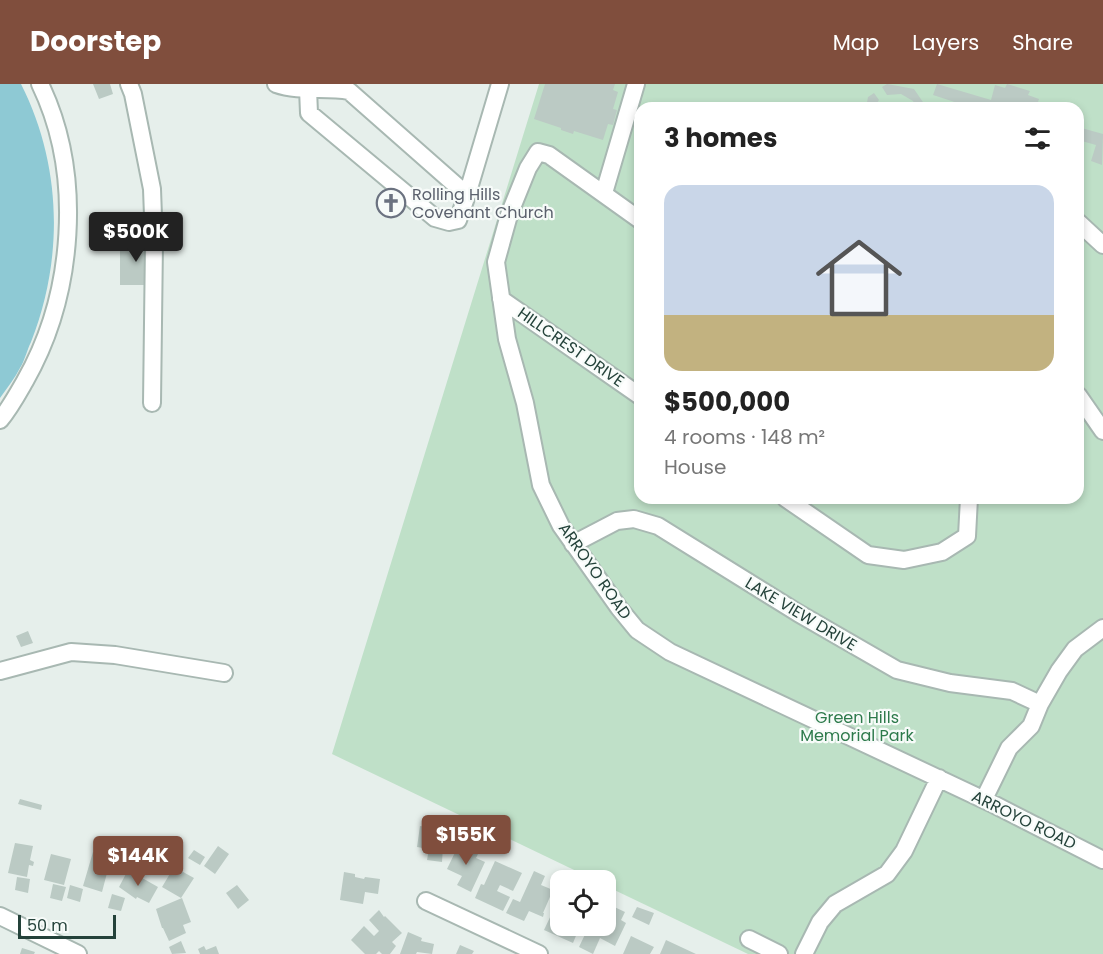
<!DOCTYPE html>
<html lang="en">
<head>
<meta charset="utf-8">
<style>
  body { margin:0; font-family:Poppins,sans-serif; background:#f6f6f6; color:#222; height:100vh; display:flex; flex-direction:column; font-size:22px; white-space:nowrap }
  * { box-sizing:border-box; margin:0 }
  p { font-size:20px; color:#767676 }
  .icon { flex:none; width:33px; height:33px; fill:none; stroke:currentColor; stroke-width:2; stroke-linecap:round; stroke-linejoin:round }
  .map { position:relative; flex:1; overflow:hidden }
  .panel { position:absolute; left:634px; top:18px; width:450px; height:402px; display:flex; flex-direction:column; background:#fff; border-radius:18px; box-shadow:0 3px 9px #0003 }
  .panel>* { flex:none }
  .fabs { position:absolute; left:550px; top:786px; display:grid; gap:12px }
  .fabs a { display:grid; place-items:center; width:66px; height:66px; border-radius:12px; background:#fff; box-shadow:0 3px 9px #0003; font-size:30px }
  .scale { position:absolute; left:18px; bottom:15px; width:98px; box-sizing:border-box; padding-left:6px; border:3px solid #24423a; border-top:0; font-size:16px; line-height:21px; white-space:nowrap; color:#24423a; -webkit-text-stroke:4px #f7fbf9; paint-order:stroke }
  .price { position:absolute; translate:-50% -51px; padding:0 14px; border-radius:6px; background:#804e3d; color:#fff; font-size:20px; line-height:39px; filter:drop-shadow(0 2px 3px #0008) }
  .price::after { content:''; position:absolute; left:50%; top:36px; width:18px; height:14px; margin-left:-9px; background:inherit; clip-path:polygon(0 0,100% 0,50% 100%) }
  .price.on { background:#222; color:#fff }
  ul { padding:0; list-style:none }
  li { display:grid; align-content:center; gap:12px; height:318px; padding:0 30px }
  li span { display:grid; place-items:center; height:186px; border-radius:18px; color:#555 }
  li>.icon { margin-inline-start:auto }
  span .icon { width:108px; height:108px; fill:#fffc; stroke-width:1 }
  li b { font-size:26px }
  h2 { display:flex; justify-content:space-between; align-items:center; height:72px; padding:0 30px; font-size:26px }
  header { display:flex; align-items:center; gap:36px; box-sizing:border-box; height:84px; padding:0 30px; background:#804e3d; color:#fff }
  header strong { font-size:28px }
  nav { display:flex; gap:33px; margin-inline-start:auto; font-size:21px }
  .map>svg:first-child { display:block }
  .green { fill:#bfe0c8; fill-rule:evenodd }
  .water { fill:#8ec9d4 }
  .building { fill:#bbcac4 }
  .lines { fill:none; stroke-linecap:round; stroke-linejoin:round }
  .minor-casing { stroke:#a8b8b2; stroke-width:20 }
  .minor { stroke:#fff; stroke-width:16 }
  .labels { text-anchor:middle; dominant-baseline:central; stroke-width:4.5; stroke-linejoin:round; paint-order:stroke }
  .worship-label { font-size:16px; fill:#5b616d; stroke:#f7fbf9; text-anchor:start }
  .street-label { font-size:16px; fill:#24423a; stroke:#f7fbf9 }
  .park-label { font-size:16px; fill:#2d7a4b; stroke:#f7fbf9 }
</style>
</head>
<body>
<header>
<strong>Doorstep</strong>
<nav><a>Map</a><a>Layers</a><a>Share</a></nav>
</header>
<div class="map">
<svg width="1103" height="870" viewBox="0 0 1103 870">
  <rect width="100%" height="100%" fill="#e6efeb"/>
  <path class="green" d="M539,0h564v870h-355l-142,-68v-6h-11l-263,-126zM640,24h438v390h-438z"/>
  <path class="water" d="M0,0h21c41,81 43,174 10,258 -4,8 -6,18 -11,26 -5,10 -13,20 -20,30z"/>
  <path class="building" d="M93,0h17l3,10 -14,5z
    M545,0h70l-2,6 5,2 -5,17 4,1 -4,15 -5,-1 -5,16 -29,-9 -1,3 -12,-4v-2l-27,-9z
    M887,0l27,5 13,19h-10l-4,-7 -12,-7 -14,1 -5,-8z
    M937,0l54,16 4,-15 10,3 2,-4 23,7 -2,4 11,4 -3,9h-46l-19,-6 -1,5 -37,-12z
    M874,9l5,7 -5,8h-8l2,-11z
    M1078,43l25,7 -1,31 -11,-4 5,-16 -18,-5z
    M120,158h31v43h-31z
    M28,547l5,12 -12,4 -5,-11z
    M20,715l22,6 -1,5 -23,-6z
    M420,742l24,4 -2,32 -15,-2 2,-11 -12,-2z
    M168,752l13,6 -3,7 3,1 -3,7 -4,-2 -1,3 -13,-6z
    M461,756l14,7 -2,4 5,3 -2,4 9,4 -14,30 -14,-7 5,-9 -15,-7z
    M15,759l18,3 -3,14 4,2 -1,4 -4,-1 -2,12 -19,-4z
    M218,762l11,8 -14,20 -11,-8z
    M194,766l11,7 -5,8 -12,-7z
    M93,768l18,6 -9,34 -19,-6z
    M51,770l20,5 -7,26 -20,-5z
    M495,777l27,12 -9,18 -13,-6 -3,6 13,6 -7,14 -28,-13 6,-14 3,1z
    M174,783l20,11 -13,20 -19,-11z
    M128,786l30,17 -9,16 -12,-6 -1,2 -17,-12z
    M534,787l11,5 -4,9 12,5 -10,23h1l-1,4 -14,-6 -5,10 -18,-8 7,-14 7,3z
    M344,788l11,2v3l9,2 1,-2 15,2 -2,15 -13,-2 -2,12 -23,-4z
    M17,793l13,2 -2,14 -13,-3z
    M53,800l13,3 -4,14 -12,-3z
    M70,801l13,4 -3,13 -13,-4z
    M237,801l12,15 -11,9 -12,-16z
    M112,810l13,4 -4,13 -13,-3z
    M561,810v32h19l-7,17 -29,-13z
    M182,814l9,24 -8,3 3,8 -17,8 -6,-13h-1l-6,-19z
    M608,820l17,8 -4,8 5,3 -11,23 -15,-8 -7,16 -14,-7 10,-21h17z
    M637,823l17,6 -5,12 -17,-8z
    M379,826l5,7 1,-1 17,17 -10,9 4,4 -6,8h-8l-3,-3 -3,3h-11l-14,-14 13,-14 10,10 5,-5 -10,-11z
    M408,848l14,6 -1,3 13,3 -2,10 -15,-2 -1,2h-16z
    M631,852l23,11 -4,7h-27z
    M666,856l30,14h-36z
    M181,857l5,12 -14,1 -3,-7z
    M460,861l14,6 -2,3h-16z
    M204,862l2,4 10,-4 3,8h-19l-2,-5z
    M22,864l13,4 -1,2h-14z"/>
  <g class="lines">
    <g class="minor-casing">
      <path id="minor" d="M129,0l4,10 19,95 2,54 -2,160
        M276,0c23,8 49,3 73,7l118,104 33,-111
        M308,5l1,24 126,105 14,4 9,-2 9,-25
        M604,109l32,-109
        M640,136l-91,-65 -11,-3 -10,16 -19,47 -13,47 11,77 18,64 16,82 20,41 58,82 18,22 33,22 325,153 108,55
        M1078,138l25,23
        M501,215l139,97
        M1078,311l25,36
        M0,336c10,-12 17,-25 25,-39 49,-86 59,-206 15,-297
        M785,414l83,57 36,5 38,-8 25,-16 2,-38
        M573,460l44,-23 17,-2 24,7 140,87 99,57 53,13 62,8 28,13
        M0,587l71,-19 44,3 109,18
        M984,715l25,-51 22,-22 9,-22 19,-33 16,-22 28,-21
        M426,817l113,53
        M0,832l78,38
        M749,855l30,15
        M804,870l16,-32 15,-18 52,-30 17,-23 35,-73"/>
    </g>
    <use href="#minor" class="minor"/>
  </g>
  <defs>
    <g id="church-ring" transform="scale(1.5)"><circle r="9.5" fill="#f7fbf9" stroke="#6b7280" stroke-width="1.5"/><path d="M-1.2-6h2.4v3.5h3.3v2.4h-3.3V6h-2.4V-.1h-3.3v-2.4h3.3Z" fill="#6b7280"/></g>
  </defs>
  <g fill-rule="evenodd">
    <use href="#church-ring" x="391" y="119"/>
  </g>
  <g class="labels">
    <g class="worship-label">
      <text x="412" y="110">Rolling Hills<tspan x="412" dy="18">Covenant Church</tspan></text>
    </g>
    <g class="street-label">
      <text transform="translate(571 263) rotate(35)">HILLCREST DRIVE</text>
      <text transform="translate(595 487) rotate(55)">ARROYO ROAD</text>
      <text transform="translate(801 530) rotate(31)">LAKE VIEW DRIVE</text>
      <text transform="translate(1024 736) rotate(26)">ARROYO ROAD</text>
    </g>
    <g class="park-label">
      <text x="857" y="633">Green Hills<tspan x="857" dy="18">Memorial Park</tspan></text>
    </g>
  </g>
</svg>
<div class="fabs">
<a><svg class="icon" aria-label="locate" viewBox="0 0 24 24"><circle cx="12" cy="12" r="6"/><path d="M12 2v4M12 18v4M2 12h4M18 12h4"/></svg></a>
</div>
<div class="scale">50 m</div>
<b class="price on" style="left:136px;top:179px">$500K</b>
<b class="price" style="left:466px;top:782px">$155K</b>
<b class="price" style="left:138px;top:803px">$144K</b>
<section class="panel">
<h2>3 homes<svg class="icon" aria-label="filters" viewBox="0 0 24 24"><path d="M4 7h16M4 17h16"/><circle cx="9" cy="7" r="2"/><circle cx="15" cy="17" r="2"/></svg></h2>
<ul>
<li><span style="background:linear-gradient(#c9d6e8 70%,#c2b280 0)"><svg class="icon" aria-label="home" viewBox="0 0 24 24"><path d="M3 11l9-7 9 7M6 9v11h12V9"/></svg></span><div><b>$500,000</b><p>4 rooms · 148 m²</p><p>House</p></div></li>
</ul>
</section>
</div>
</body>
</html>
